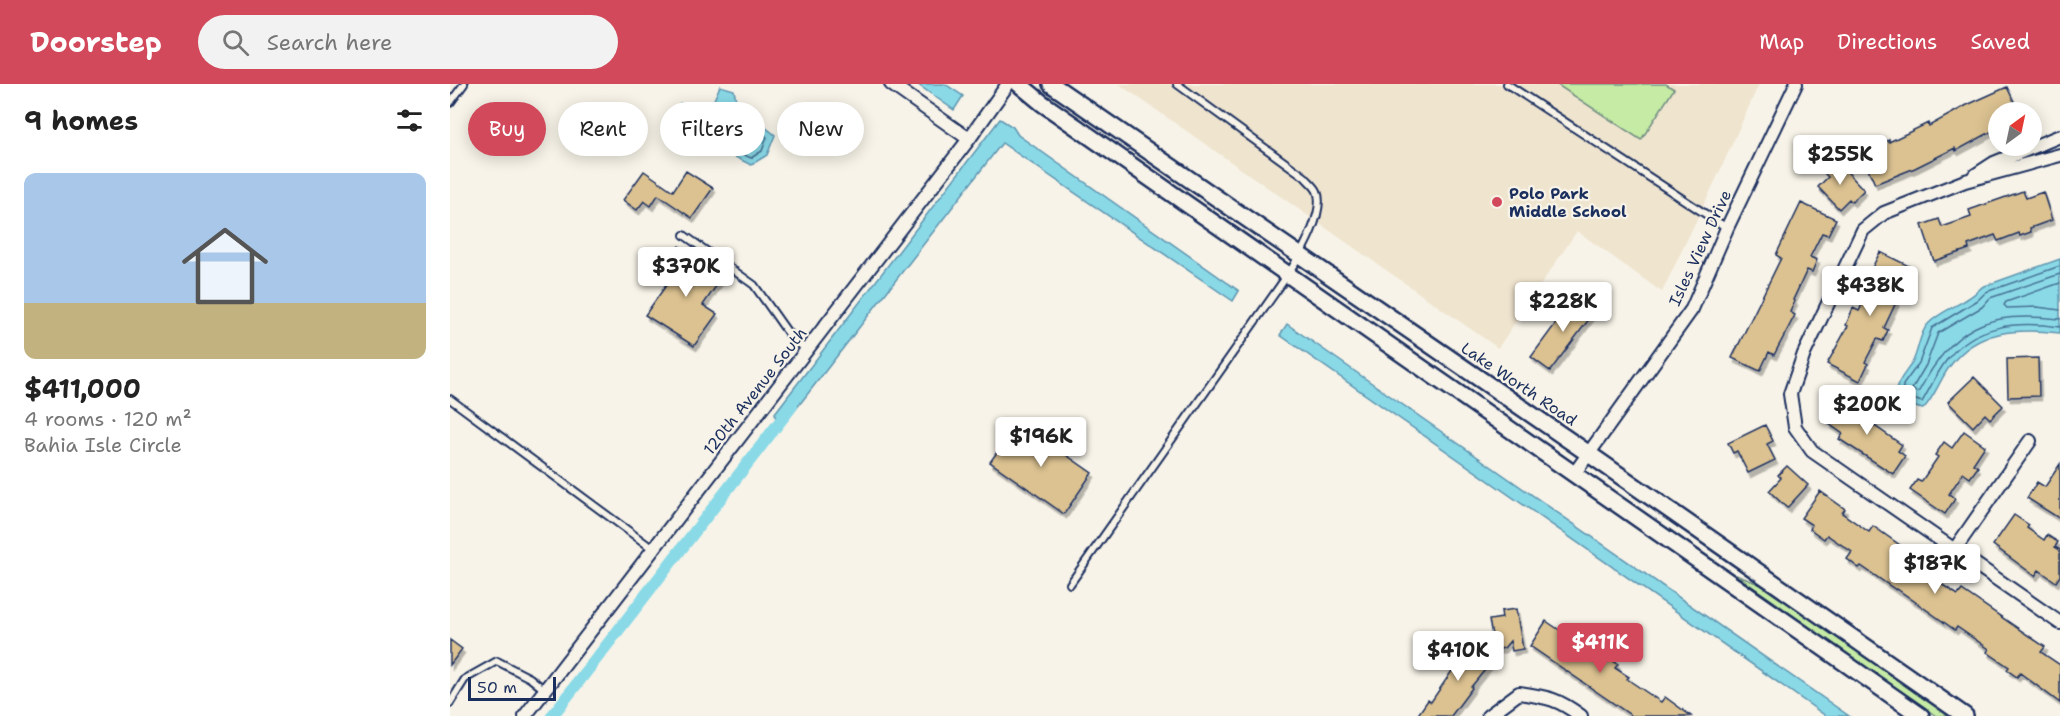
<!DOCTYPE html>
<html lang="en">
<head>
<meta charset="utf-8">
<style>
  body { margin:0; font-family:"Shantell Sans",sans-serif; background:#f2f2f2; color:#222; height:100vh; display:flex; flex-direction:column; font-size:22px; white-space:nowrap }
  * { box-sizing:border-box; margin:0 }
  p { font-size:20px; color:#767676 }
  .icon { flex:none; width:33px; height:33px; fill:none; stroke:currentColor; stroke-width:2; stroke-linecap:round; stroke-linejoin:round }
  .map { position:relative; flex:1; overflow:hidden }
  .details { display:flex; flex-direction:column; background:#fff; width:450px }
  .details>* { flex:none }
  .banner { position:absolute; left:18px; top:18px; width:570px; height:54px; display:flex; gap:12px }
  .needle { width:39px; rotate:33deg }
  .fabs { position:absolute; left:1538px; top:18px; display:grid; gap:12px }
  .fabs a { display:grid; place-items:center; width:54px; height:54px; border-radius:50%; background:#fff; box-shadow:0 3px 15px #0003; font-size:30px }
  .scale { position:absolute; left:18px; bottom:15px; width:88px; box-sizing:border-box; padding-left:6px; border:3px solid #1b2f5e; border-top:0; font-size:16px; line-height:21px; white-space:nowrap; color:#1b2f5e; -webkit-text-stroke:4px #f7f3e8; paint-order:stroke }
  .price { position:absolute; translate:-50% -51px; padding:0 14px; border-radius:6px; background:#fff; color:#222; font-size:20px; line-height:39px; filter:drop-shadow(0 2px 3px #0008) }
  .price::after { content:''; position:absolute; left:50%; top:36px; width:18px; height:14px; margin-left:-9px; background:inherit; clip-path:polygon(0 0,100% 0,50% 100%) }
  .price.on { background:#d1495b; color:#fff }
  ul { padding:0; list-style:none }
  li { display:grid; align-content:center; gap:12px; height:318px; padding:0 24px }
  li+li { border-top:2px solid #e0e0e0 }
  li span { display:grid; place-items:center; height:186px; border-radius:12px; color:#555 }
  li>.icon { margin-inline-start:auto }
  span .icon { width:108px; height:108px; fill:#fffc; stroke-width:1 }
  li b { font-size:26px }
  h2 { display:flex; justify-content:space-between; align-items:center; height:72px; padding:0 24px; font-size:26px }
  .chip { padding:0 21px; border-radius:27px; background:#fff; box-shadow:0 3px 15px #0003; font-size:21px; line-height:54px }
  .chip.on { background:#d1495b; color:#fff }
  header { display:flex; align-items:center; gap:36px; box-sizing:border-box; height:84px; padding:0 30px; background:#d1495b; color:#fff }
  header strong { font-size:28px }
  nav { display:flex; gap:33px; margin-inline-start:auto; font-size:21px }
  .search { width:420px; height:54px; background:#f2f2f2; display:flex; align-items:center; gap:15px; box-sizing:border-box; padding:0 21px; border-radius:33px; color:#767676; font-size:22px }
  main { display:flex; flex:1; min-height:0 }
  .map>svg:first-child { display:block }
  .built { fill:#efe4ce }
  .green { fill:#c6eba5; stroke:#708d82; stroke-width:1.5 }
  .water { fill:#8ad9e7; stroke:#5e95b0; stroke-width:1.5; fill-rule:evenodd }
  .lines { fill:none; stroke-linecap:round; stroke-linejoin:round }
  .shore { stroke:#477395; stroke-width:1.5 }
  .canal { stroke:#8ad9e7; stroke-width:12 }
  .building { fill:#dcc291; stroke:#1b2f5e; stroke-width:1.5; filter:url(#shadow) }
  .service-casing { stroke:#1b2f5e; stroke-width:10 }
  .minor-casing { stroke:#1b2f5e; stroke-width:16 }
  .tertiary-casing { stroke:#1b2f5e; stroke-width:20 }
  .service { stroke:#f7f3e8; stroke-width:6 }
  .minor { stroke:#f7f3e8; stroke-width:12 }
  .tertiary { stroke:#f7f3e8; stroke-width:15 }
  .poi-dot { fill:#d1495b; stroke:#f7f3e8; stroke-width:2 }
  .labels { text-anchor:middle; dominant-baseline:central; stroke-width:4.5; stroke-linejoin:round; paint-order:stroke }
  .poi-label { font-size:16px; font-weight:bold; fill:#1b2f5e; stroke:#f7f3e8; text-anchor:start }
  .street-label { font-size:16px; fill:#1b2f5e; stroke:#f7f3e8 }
</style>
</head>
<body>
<header>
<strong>Doorstep</strong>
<div class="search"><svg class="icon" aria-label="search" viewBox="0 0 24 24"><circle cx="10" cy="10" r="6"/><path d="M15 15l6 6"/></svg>Search here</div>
<nav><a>Map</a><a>Directions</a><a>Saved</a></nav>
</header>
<main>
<section class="details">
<h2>9 homes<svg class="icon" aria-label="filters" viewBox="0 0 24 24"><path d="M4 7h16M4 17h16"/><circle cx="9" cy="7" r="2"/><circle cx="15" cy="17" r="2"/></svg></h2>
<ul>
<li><span style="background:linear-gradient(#a9c7e8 70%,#c2b280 0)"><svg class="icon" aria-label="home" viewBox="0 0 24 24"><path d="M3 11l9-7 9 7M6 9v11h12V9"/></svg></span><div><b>$411,000</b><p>4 rooms · 120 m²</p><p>Bahia Isle Circle</p></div></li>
</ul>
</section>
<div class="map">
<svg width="1610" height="632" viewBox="0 0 1610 632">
  <defs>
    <filter id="shadow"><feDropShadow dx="2.5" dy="4.5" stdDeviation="0" flood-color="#0004"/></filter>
  </defs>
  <rect width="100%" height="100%" fill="#f7f3e8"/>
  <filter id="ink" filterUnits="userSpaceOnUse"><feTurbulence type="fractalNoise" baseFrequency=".0167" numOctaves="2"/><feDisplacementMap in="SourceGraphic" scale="12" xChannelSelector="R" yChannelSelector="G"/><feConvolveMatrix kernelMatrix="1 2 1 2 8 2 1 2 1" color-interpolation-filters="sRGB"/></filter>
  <g filter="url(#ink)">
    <path class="built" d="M669,0h640l-40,89 -57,119 -85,-61 -79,117z"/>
    <path class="green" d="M1106,0h110l8,5 -33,51z
      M1286,491l28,11 184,130h-12z"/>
    <path class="water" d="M467,0h28l18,12 -9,14z
      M270,2l14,4 4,21 22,12 15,12 -8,20 -16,10 -52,-26 -30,-21 11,-15 18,8 12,-2zM263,29h17l20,20 -5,9 -38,-8 -4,-11z
      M550,35l13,8 5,8 221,156 -6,10 -231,-158 -213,275 -13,2 -1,-7z
      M1610,175v74c-41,-5 -83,-4 -110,33 -10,13 -15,31 -27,43 -12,-2 -20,-8 -27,-19 2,-10 10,-18 16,-27 7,-12 7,-30 16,-39 15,-16 39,-20 54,-37z
      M837,240l562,392h-23l-546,-381z"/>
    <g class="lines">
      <path class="shore" d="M308,46l9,7 -5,14 -11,7 -11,-5v-4l9,-3z
        M1610,182l-74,26 -8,8 -46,28 -13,35 -16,22v4l7,9 12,4c8,-13 14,-28 24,-41 28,-37 71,-40 114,-34
        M1610,190l-70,24 -8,9 -44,26 -12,32 -14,24 4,3 3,-1c36,-66 67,-80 141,-72
        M1610,199l-54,19 -2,3 3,3 30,-1 23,3"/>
      <path class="canal" d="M102,632l240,-310"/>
    </g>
    <path class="building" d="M1557,3l12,25h-21v16l-42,23 -1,-3 -40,20 -40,16 -14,-31 28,-13v2l39,-19 1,3 38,-21z
      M1388,78l26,28 -12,12 -3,-3 -10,10 -21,-22 10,-10 -3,-3z
      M194,87l29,20 13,-20 27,17 -21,30 -34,-23 -7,11 -7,-5 -7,9 -14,-10z
      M1573,107l3,7 17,-6 9,28 -22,8 1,4 -11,4 -1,-3 -21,8 -3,-6 -27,10 1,4 -35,12 -12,-36 17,-6 3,8 29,-10 -2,-7z
      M1351,119l35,16 -8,16 -6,-2 -12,24 7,3 -5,12 -5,-2 -14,30 2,1 -5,11 5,3 -21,40 -5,-3 -9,19 -28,-13 49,-100 -5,-3z
      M229,162l44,30 -20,29 14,9 -23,32 -49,-31 32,-45 -11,-7z
      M1430,168l29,14 -5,12 3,1 -23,49 4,2 -5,11 -6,-2 -12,23 3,2 -8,17 -33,-17 21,-38 -2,-1 7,-17 6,3 13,-28 -6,-3z
      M1126,212l20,14 -46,61 -19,-14z
      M1588,274l1,38 -31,1 -1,-38z
      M1524,293l29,29 -13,13 -5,-5 -12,13 -25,-25z
      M1396,315l19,13 3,-3 10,7 -6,8 30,21 -4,6 7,5 -12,18 -54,-35 4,-5 -14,-10z
      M569,338l73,51 -28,41 -74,-52z
      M1315,341l8,16 -6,3 8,16 -27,13 -11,-22 -4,2 -5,-10z
      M1514,347l21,15 -12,18 5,3 -8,11 -7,-5 -14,21 6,5 -10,15 -35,-24 7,-10 4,2 17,-25 -3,-2 9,-13 8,6z
      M1610,380v55l-33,-21 10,-16 8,5z
      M1337,382l21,19 -21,23 -18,-17 12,-13 -3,-3z
      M1370,407l25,18 -3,4 27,19 4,-6 31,22 -4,6 21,14 4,-5 15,10 -5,7 23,15 4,-5 83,57 -4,5 19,13v38l-40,-30 -3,4 -10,-7 2,-3 -22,-15 2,-3 -32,-22 -2,3 -58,-41 -1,1 -35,-24 -2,2 -12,-9 5,-7 -25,-17 -3,4 -14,-10 2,-4 -11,-7z
      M1564,431l15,10 -2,3 17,12 3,-5 11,7 -3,5 5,3v26l-4,6 -17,-12 -4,6 -42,-31z
      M1066,525l7,40 -11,2 -2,-10 -6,7 -9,2 -6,-30 13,-2 -1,-7z
      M1096,537l15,10 3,-5 10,7 -2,4 33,23 2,-3 11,7 -3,4 14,9 -2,2 34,23 4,-5 26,19h-59l-102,-70z
      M0,556l12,9 -12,16z
      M1015,558l16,14 3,-4 9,8 -22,27 1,1 -21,28h-34l11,-16 3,2 25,-37 -6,-5z"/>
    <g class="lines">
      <g class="service-casing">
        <path id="service" d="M1057,0l220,144
          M0,19l14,-19
          M234,151l70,50 34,48 18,17
          M0,315l203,150
          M620,500l219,-311c11,-18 37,-61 28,-82 -2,-5 -9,-10 -12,-14l-128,-93
          M0,619l15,-24 32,-18 33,17 15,12"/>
      </g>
      <g class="minor-casing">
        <path id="minor" d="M441,0l78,55
          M1610,71l-95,26 -81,32 -21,17 -59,124 -14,40 5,33 17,24 248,172
          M1524,92l20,-13 66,-27
          M1124,390l118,-165 35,-81 69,-144
          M1505,465l75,-108
          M75,632l444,-577 39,-55
          M1038,632l31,-23c29,4 39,6 62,23"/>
      </g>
      <g class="tertiary-casing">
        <path id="tertiary" d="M569,0l23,19 879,613
          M601,0l538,370 376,262"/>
      </g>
      <use href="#service" class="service"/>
      <use href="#minor" class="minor"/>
      <use href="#tertiary" class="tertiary"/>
    </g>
  </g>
  <circle class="poi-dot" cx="1047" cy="118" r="6"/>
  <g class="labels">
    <g class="poi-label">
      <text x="1059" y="109">Polo Park<tspan x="1059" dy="18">Middle School</tspan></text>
    </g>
    <g class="street-label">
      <text transform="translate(1250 164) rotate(-65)">Isles View Drive</text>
      <text transform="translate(1069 300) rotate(34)">Lake Worth Road</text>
      <text transform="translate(305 307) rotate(-52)">120th Avenue South</text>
    </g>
  </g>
</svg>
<div class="fabs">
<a><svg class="needle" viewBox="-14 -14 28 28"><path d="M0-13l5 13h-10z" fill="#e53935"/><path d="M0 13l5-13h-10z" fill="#767676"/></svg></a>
</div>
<div class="scale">50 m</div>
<b class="price" style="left:1390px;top:102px">$255K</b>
<b class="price" style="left:236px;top:214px">$370K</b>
<b class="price" style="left:1420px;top:233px">$438K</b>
<b class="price" style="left:1113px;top:249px">$228K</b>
<b class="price" style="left:1417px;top:352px">$200K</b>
<b class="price" style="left:591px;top:384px">$196K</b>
<b class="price" style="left:1485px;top:511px">$187K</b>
<b class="price on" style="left:1150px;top:590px">$411K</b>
<b class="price" style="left:1008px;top:598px">$410K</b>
<div class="banner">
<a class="chip on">Buy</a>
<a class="chip">Rent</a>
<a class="chip">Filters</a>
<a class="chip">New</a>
</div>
</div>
</main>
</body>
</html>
